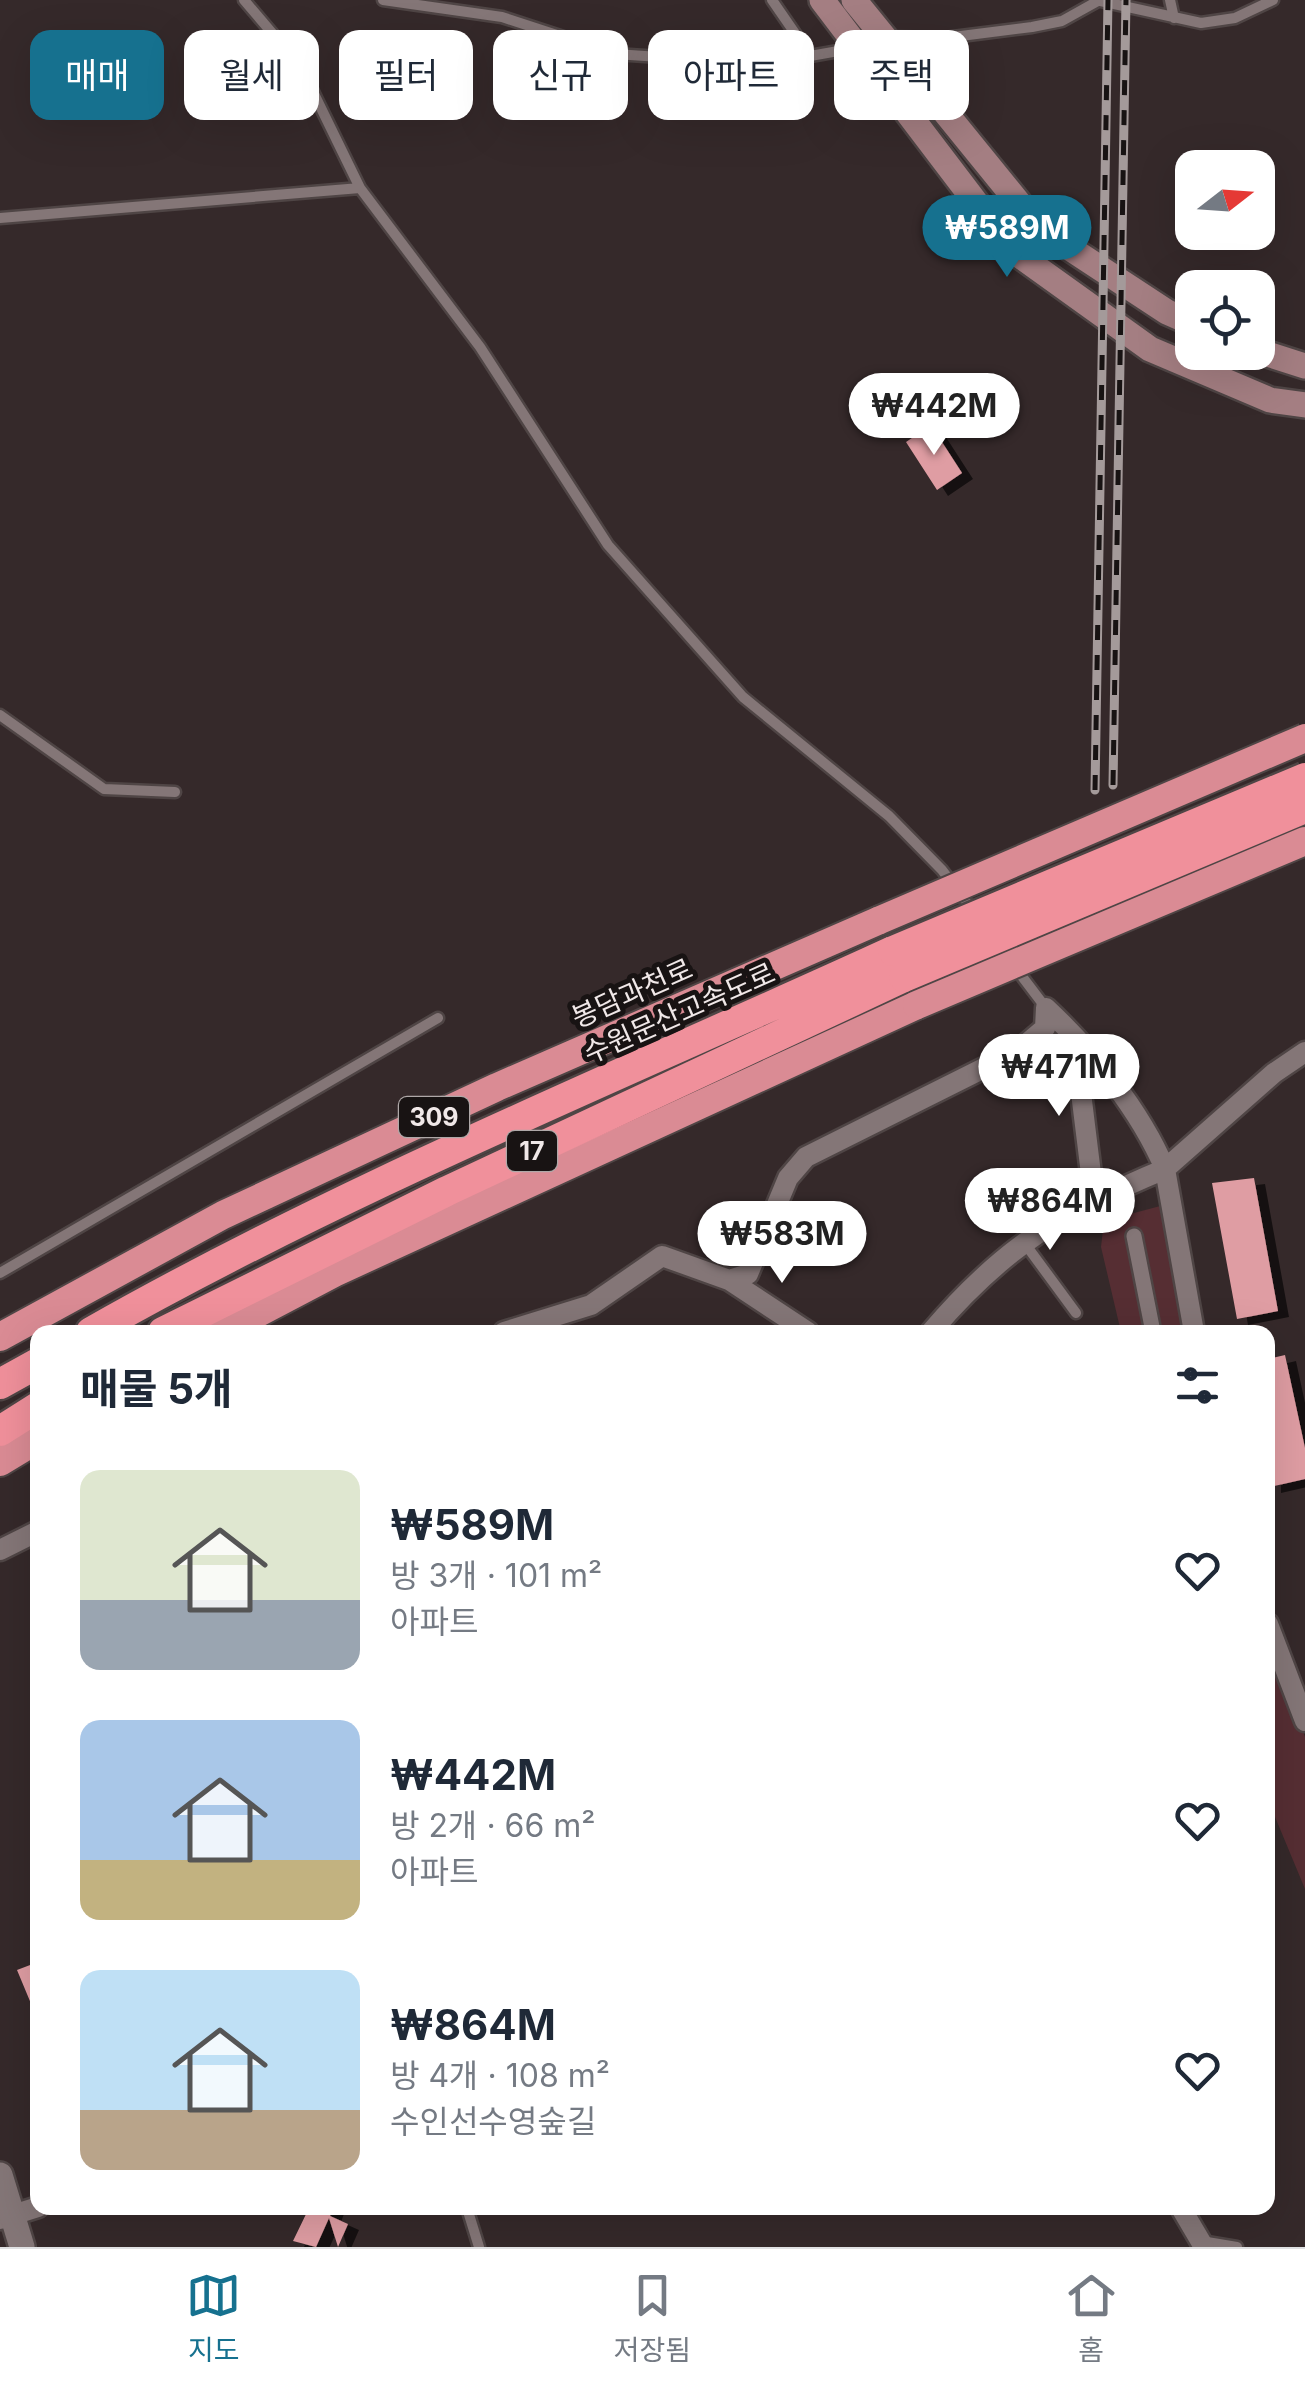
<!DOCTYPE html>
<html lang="ko">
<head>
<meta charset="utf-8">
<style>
  body { margin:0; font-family:Inter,"Noto Sans KR",sans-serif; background:#f2f2f3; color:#1f2937; height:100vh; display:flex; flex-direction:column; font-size:38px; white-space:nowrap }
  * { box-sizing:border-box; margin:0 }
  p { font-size:32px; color:#747a83 }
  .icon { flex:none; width:55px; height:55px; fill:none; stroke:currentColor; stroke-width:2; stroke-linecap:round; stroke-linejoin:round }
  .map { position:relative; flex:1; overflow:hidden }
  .details { position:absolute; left:30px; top:1325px; width:1245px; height:890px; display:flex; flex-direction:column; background:#fff; border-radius:20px; box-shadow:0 10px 40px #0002 }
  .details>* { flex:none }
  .banner { position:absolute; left:30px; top:30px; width:1245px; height:90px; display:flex; gap:20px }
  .needle { width:65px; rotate:73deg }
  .controls { position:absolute; left:1175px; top:150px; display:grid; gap:20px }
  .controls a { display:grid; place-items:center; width:100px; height:100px; border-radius:20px; background:#fff; box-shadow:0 10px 40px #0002; font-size:50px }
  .price { position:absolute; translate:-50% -85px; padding:0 22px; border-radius:35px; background:#fff; color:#222; font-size:32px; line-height:65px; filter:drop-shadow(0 2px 5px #0008) }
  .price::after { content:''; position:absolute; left:50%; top:60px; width:30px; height:22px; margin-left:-15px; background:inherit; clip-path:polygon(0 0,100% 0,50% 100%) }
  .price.active { background:#16718f; color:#fff }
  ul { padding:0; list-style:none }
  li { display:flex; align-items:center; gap:30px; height:250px; padding:0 50px }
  li span { display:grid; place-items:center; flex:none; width:280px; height:200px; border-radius:20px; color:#555 }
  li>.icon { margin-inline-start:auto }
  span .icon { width:120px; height:120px; fill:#fffc; stroke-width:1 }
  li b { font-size:42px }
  h2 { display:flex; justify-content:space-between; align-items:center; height:120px; padding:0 50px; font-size:42px }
  .chip { padding:0 35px; border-radius:20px; background:#fff; box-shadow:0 10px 40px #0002; font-size:35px; line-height:90px }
  .chip.active { background:#16718f; color:#fff }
  .tab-bar { display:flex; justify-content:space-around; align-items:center; height:140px; border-top:2px solid #e0e1e3; background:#fff; font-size:28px; color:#747a83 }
  .tab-bar a { display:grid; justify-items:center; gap:5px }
  .tab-bar .active { color:#16718f }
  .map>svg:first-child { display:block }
  .green { fill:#562e33 }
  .building { fill:#df9da3; filter:url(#shadow) }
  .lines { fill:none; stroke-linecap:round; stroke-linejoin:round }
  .service-casing { stroke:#4f4545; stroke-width:15 }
  .pedestrian-casing { stroke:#4f4545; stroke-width:20 }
  .minor-casing { stroke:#4f4545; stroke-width:25 }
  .tertiary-casing { stroke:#4f4545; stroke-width:30 }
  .secondary-casing { stroke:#4f4545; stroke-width:30 }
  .trunk-casing { stroke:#4f4545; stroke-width:32 }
  .motorway-casing { stroke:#4f4545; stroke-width:35 }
  .service { stroke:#847677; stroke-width:10 }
  .pedestrian { stroke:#847677; stroke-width:15 }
  .minor { stroke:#847677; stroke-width:20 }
  .tertiary { stroke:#847677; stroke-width:25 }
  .secondary { stroke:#a47e82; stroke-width:25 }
  .trunk { stroke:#da8b94; stroke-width:28 }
  .motorway { stroke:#f0909b; stroke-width:30 }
  .rail-casing { stroke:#a49a9a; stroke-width:9 }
  .rail { stroke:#181313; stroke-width:5; stroke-dasharray:15; stroke-linecap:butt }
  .trunk-bridge-casing { stroke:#4f4545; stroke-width:32; stroke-linecap:butt }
  .motorway-bridge-casing { stroke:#4f4545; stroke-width:35; stroke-linecap:butt }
  .trunk-bridge { stroke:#da8b94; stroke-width:28 }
  .motorway-bridge { stroke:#f0909b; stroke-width:30 }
  .labels { text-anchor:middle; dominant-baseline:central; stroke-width:10; stroke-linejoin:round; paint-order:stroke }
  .shield { fill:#181313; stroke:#afa8a8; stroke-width:2.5 }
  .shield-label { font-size:25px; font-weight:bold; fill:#f0e8e8 }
  .street-label { font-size:28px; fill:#f0e8e8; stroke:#181313 }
</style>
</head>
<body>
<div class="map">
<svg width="1305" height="2247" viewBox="0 0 1305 2247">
  <defs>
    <filter id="shadow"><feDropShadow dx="11" dy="6" stdDeviation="0" flood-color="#0009"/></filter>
  </defs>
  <rect width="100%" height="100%" fill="#35292a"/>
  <path class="green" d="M1164,1205l24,127h-67l-20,-85 3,-26z
    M1268,1632l37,105v152l-37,-89z"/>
  <path class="building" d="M931,425l31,48 -25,17 -31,-48z
    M1254,1178l24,133 -41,8 -25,-136z
    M734,1217l16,9 -15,27 -17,-10z
    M1285,1355l20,93v31l-35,8 -2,-128z
    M38,1962v56h-1l-20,-48z
    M309,2208h24l-3,8 18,8 -10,23 -9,-29 -13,29 -23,-6z"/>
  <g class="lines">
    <g class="service-casing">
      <path id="service" d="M244,0l57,67 59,121 120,159 128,198 135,152 146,119 53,54 31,41
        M383,0l119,17 113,37 150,10 96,-17 23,-10 61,1 87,-11 30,-6 36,-20
        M772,0l38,55
        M1096,0l105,23 34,-5 38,-18
        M1170,0l4,18
        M0,218l360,-30
        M0,715l104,74 71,3
        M995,941l51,67
        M1023,1241l53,72
        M0,1273l438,-255
        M467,2208l12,39
        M1201,2241l36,6"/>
    </g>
    <g class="pedestrian-casing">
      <path id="pedestrian" d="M1134,1236l19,96"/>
    </g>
    <g class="minor-casing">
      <path id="minor" d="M1074,1036l20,162
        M729,1280l79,52
        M504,1332l87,-27 71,-49 67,24 19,-6 40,-96 18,-21 212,-106 27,-23 1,-20c46,43 94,102 119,161 -103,43 -161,77 -234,163
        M1194,1332l-29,-163 109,-96 31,-21
        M0,1550l38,-19
        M1268,1624l37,97
        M1181,2208l23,39
        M0,2219l38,-12"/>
    </g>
    <g class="tertiary-casing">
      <path id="tertiary" d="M0,2175l22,72"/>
    </g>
    <g class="secondary-casing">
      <path id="secondary" d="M822,0l190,250 138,99 120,51 35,5
        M854,0l185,228 128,84 25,11
        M1258,351l47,15"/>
    </g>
    <g class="trunk-casing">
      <path id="trunk" d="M222,1332l112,-59 583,-268
        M0,1337l223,-122 274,-128 383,-167
        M0,1462l38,-23"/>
    </g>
    <g class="motorway-casing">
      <path id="motorway" d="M91,1332c257,-146 534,-258 802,-381
        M163,1332l284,-141 457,-214
        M0,1384l38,-21
        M0,1431l38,-24"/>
    </g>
    <use href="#service" class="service"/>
    <use href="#pedestrian" class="pedestrian"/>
    <use href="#minor" class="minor"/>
    <use href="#tertiary" class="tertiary"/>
    <use href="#secondary" class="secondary"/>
    <use href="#trunk" class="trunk"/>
    <use href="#motorway" class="motorway"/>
    <g class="rail-casing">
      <path id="rail" d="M1113,785l13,-785
        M1095,790l13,-790"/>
    </g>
    <use href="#rail" class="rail"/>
    <g class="trunk-bridge-casing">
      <path id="trunk-bridge" d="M880,920l425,-182
        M917,1005l388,-164"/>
    </g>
    <g class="motorway-bridge-casing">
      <path id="motorway-bridge" d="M893,951l412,-173
        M904,977l401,-169"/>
    </g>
    <use href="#trunk-bridge" class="trunk-bridge"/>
    <use href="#motorway-bridge" class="motorway-bridge"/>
  </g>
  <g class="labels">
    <g class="shield">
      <rect x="399" y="1097" width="70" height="40" rx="8"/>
      <rect x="507" y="1131" width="50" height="40" rx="8"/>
    </g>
    <g class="shield-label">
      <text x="434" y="1117">309</text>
      <text x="532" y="1151">17</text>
    </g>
    <g class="street-label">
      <text transform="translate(632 993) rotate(-24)">봉담과천로</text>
      <text transform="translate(679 1013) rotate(-24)">수원문산고속도로</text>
    </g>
  </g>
</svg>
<div class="controls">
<a><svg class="needle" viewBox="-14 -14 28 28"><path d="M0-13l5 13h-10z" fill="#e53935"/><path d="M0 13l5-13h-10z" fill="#747a83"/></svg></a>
<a><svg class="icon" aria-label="locate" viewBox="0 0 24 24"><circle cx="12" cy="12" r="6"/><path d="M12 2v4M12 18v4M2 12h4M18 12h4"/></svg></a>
</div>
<b class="price active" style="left:1007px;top:280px">₩589M</b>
<b class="price" style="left:934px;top:458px">₩442M</b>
<b class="price" style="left:1059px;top:1119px">₩471M</b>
<b class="price" style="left:1050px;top:1253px">₩864M</b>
<b class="price" style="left:782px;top:1286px">₩583M</b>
<div class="banner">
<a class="chip active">매매</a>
<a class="chip">월세</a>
<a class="chip">필터</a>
<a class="chip">신규</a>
<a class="chip">아파트</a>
<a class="chip">주택</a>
</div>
<section class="details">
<h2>매물 5개<svg class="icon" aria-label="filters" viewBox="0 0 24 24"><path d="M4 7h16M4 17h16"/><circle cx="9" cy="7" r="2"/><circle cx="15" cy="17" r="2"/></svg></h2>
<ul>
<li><span style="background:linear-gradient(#dfe7d0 65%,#9aa5b1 0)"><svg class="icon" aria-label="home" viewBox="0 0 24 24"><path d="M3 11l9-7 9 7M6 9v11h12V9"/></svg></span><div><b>₩589M</b><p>방 3개 · 101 m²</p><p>아파트</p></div><svg class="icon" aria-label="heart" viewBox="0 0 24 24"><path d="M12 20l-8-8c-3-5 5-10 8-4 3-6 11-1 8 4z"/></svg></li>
<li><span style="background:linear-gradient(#a9c7e8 70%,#c2b280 0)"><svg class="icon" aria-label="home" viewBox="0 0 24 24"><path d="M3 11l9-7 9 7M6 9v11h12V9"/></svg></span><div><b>₩442M</b><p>방 2개 · 66 m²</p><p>아파트</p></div><svg class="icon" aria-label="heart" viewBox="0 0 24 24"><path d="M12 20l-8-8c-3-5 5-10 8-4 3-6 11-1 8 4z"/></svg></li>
<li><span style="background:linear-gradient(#bfe0f5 70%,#b9a48a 0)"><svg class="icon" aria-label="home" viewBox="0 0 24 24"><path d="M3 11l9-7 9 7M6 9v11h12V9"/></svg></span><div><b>₩864M</b><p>방 4개 · 108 m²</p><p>수인선수영숲길</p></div><svg class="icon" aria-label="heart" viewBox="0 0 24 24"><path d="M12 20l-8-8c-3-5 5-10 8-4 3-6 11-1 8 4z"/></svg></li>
</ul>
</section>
</div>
<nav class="tab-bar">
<a class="active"><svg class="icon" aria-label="map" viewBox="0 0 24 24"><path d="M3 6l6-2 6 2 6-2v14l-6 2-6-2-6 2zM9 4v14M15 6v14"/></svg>지도</a>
<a><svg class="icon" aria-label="saved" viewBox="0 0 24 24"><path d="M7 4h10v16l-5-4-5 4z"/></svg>저장됨</a>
<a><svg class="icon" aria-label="home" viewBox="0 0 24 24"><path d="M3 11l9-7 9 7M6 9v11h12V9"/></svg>홈</a>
</nav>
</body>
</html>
